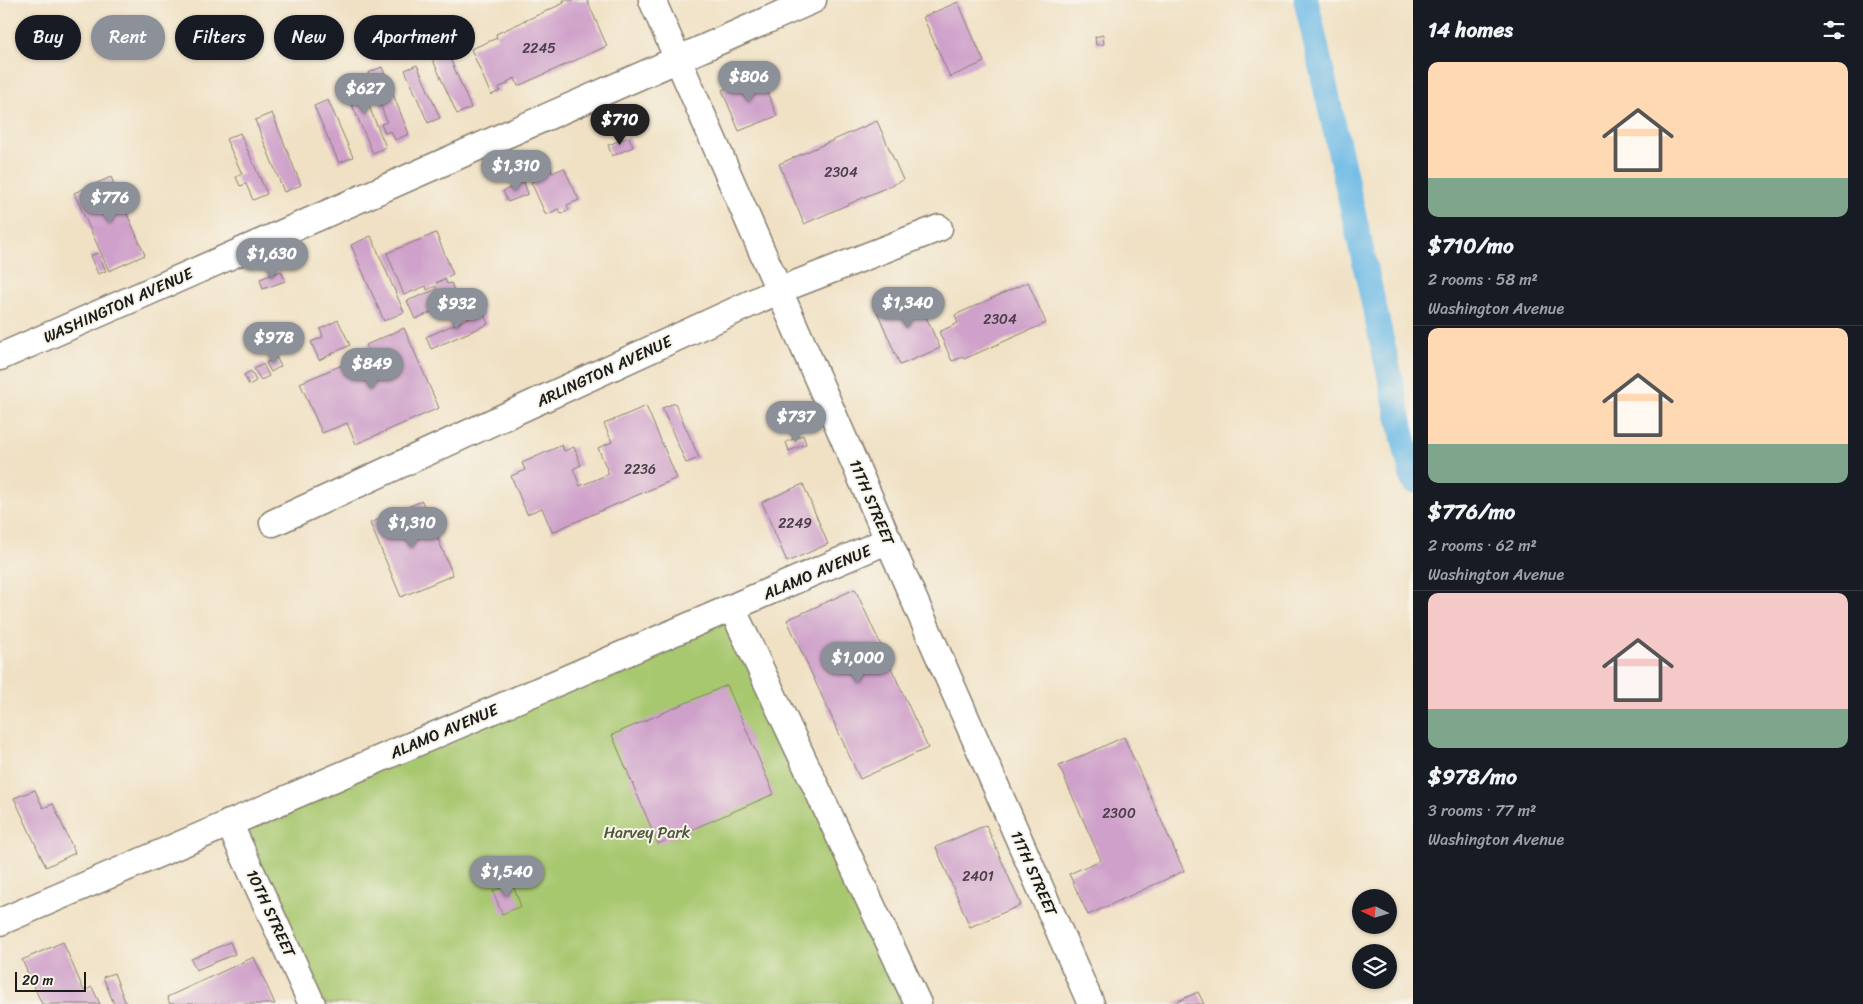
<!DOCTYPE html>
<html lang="en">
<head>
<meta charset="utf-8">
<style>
  body { margin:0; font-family:Sriracha,sans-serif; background:#20242c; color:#f1f3f6; height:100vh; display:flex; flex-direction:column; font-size:19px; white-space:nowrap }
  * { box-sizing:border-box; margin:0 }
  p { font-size:16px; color:#9ea1a6 }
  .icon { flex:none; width:28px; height:28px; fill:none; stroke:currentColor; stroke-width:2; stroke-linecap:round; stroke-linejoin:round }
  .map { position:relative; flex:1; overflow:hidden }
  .drawer { display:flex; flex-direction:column; background:#171b24; width:450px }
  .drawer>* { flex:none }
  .hud { position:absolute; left:15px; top:15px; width:475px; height:45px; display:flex; gap:10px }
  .needle { width:32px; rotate:275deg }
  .tools { position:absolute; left:1352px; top:889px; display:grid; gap:10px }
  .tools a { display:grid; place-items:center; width:45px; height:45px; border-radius:50%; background:#171b24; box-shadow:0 1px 4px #0004; font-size:25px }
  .scale { position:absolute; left:15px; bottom:12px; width:71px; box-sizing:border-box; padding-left:5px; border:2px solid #1c1c1c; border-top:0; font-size:14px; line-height:18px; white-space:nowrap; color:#1c1c1c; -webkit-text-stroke:4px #f7f3e8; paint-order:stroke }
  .price { position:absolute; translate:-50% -42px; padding:0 11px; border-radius:18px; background:#8c9099; color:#fff; font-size:16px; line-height:32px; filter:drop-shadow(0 1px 2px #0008) }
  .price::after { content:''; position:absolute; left:50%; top:30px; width:15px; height:11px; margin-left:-8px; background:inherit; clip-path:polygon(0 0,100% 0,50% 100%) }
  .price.selected { background:#222; color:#fff }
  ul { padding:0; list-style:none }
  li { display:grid; align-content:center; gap:10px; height:265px; padding:0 15px }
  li+li { border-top:1px solid #363941 }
  li span { display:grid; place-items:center; height:155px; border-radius:10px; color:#555 }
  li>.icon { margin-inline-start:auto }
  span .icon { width:90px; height:90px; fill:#fffc; stroke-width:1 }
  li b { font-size:21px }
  h2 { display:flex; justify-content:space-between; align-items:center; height:60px; padding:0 15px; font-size:21px }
  .chip { padding:0 18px; border-radius:22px; background:#171b24; box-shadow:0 1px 4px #0004; font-size:18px; line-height:45px }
  .chip.selected { background:#8c9099; color:#fff }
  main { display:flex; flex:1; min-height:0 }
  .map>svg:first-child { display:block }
  .green { fill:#a8c870; stroke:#627246 }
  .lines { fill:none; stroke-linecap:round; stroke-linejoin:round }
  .canal { stroke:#6cbae6; stroke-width:25 }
  .building { fill:#cfa1ca }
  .minor-casing { stroke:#867e70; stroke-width:29 }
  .minor { stroke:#fff; stroke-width:26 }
  .labels { text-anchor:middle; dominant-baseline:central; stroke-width:4; stroke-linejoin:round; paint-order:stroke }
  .number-label { font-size:14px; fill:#493d48 }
  .street-label { font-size:16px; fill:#1c1c1c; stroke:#f7f3e8 }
  .park-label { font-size:16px; fill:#4d5839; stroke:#f7f3e8 }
</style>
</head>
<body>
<main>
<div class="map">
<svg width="1413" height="1004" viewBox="0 0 1413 1004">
  <rect width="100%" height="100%" fill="#f7f3e8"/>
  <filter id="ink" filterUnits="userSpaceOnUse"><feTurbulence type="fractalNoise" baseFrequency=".02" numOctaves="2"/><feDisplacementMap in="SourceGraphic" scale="10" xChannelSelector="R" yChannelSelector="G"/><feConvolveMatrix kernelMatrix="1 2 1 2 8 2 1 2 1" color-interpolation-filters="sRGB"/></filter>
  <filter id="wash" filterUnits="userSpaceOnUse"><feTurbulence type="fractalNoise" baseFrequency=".0096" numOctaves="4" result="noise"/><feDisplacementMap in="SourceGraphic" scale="20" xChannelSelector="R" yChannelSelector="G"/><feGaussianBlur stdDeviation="1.12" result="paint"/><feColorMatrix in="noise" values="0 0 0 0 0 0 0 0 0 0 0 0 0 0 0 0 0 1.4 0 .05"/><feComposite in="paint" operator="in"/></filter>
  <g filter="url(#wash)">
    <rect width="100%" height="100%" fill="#f0e1c4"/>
    <path class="green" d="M732,608l186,396h-606l-83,-181z"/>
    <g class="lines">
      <path class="canal" d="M1306,0l107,481"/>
    </g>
    <g id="blocks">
      <path class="building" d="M563,0h24l20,46 -89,40 -3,-8 -8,4 1,2 -9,3 1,4 -9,4 -20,-46 26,-11 -1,-4 68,-31z
        M958,2l26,60 -34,15 -27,-60z
        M415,24l3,10 -10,3 -3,-9z
        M1103,35l1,9 -8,1 -1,-8z
        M447,51l24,57 -14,6 -25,-56z
        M417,65l23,53 -12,5 -23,-53z
        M382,67l27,67 -14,6 -4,-9 -6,2 -4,-9 6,-2 -19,-49z
        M761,77l16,39 -38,15 -17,-41 26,-12 1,4z
        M357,78l29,69 -13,6 -30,-69z
        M328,100l25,57 -14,6 -25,-57z
        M272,113l29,72 -17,7 -29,-72z
        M877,121l26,59 -99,44 -25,-60z
        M240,133l27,61 -14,6 -7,-16 -6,2 -4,-9 6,-3 -16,-35z
        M629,137l4,10 -21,9 -4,-11z
        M550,167l2,6 12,-5 15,32 -12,5 2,5 -8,4 -3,-5 -12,6 -15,-33 13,-6 -3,-5z
        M111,177l34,78 -36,16 -35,-78z
        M524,182l4,12 -20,8 -5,-11z
        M436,233l17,41 -17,9 9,-4 2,5 4,-1 7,18 -43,18 -8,-18 30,-12 -1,-3 -9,4 -1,-4 -22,9 -17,-42z
        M371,236l33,76 -20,9 -33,-76z
        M98,253l8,18 -8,3 -8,-18z
        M281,271l4,10 -22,8 -3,-10z
        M1028,282l18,41 -82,36 -1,-2 -11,4 -13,-29 19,-9 -3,-8z
        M915,292l25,56 -40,17 -24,-56z
        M483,312l5,12 -57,25 -5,-12z
        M338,320l12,25 -31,15 -8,-18 12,-5 -3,-8z
        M404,328l35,80 -83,36 -9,-21 -25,10 -22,-50 70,-30 -4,-8z
        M276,357l5,9 -10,6 -5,-9z
        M263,364l6,12 -8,4 -7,-11z
        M251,371l5,10 -7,4 -5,-10z
        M675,403l24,55 -13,5 -24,-55z
        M646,406l31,72 -125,54 -10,-24 -15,6 -16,-38 14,-6 -3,-7 40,-18 2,6 10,-4 7,18 -8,4 7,17 29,-12 -11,-26 14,-6 -8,-18z
        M803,435l3,9 -17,7 -3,-9z
        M803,484l25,60 -41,18 -25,-60z
        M422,501l31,74 -52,22 -31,-74z
        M855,589l73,159 -68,31 -73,-159z
        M727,685l47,109 -116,50 -46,-109z
        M1124,737l60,134 -96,44 -19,-41 32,-14 -42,-94z
        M35,790l8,18 10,-4 22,49 -29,14 -32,-69z
        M986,825l35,80 -51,22 -34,-80z
        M512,883l9,23 -19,8 -9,-23z
        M63,942l21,49 8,-4 8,17h-58l-20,-44z
        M230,942l5,12 -39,16 -5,-11z
        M254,957l21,47h-105l-3,-7z
        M114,973l12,31h-12l-11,-27z
        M1198,992l6,12h-32z"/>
    </g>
  </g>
  <g filter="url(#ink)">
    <use href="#blocks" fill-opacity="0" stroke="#867e70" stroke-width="1"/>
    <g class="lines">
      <g class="minor-casing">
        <path id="minor" d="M652,0l439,1004
          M0,357l813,-357
          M273,523l507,-233 159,-62
          M732,608l186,396
          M229,823l83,181
          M0,922l889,-382"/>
      </g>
      <use href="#minor" class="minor"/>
    </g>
  </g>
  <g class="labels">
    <g class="number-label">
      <text x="539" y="48">2245</text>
      <text x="841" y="172">2304</text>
      <text x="1000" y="319">2304</text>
      <text x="640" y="469">2236</text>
      <text x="795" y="523">2249</text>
      <text x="1119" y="813">2300</text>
      <text x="978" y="876">2401</text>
    </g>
    <g class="street-label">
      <text transform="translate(118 305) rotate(-24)">WASHINGTON AVENUE</text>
      <text transform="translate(604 371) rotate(-25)">ARLINGTON AVENUE</text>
      <text transform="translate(872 502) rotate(67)">11TH STREET</text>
      <text transform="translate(817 572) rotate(-23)">ALAMO AVENUE</text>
      <text transform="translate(444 731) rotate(-23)">ALAMO AVENUE</text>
      <text transform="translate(1034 873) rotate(66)">11TH STREET</text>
      <text transform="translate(271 913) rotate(65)">10TH STREET</text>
    </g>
    <g class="park-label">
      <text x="647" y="832">Harvey Park</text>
    </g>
  </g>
</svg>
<div class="tools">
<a><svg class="needle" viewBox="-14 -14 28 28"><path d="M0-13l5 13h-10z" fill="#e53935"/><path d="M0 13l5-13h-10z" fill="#9ea1a6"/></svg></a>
<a><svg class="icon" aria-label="layers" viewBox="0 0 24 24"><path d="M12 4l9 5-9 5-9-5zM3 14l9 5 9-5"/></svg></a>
</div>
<div class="scale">20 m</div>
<b class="price" style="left:749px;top:103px">$806</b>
<b class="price" style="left:365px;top:115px">$627</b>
<b class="price selected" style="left:620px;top:146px">$710</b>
<b class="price" style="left:516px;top:192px">$1,310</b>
<b class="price" style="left:110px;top:224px">$776</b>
<b class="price" style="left:272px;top:280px">$1,630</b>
<b class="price" style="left:908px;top:329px">$1,340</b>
<b class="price" style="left:457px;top:330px">$932</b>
<b class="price" style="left:274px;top:364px">$978</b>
<b class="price" style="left:372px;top:390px">$849</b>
<b class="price" style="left:796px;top:443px">$737</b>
<b class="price" style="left:412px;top:549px">$1,310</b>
<b class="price" style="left:858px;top:684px">$1,000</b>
<b class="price" style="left:507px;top:898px">$1,540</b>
<div class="hud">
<a class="chip">Buy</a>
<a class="chip selected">Rent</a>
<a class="chip">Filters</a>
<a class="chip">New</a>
<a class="chip">Apartment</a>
</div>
</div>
<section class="drawer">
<h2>14 homes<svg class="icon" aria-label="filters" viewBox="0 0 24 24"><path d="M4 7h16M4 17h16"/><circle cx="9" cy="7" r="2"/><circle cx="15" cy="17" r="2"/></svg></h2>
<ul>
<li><span style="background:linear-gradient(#ffd9b3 75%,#7fa58c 0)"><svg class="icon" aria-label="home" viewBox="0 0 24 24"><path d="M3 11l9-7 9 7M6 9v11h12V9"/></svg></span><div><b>$710/mo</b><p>2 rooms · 58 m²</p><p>Washington Avenue</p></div></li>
<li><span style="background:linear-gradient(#ffd9b3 75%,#7fa58c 0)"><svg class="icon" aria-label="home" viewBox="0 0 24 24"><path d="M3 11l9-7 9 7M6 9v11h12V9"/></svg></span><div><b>$776/mo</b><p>2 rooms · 62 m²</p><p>Washington Avenue</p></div></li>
<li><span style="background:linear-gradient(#f6c9c9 75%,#7fa58c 0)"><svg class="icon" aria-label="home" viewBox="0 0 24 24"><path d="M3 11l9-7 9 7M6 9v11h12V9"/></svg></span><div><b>$978/mo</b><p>3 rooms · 77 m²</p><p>Washington Avenue</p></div></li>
</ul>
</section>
</main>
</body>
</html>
